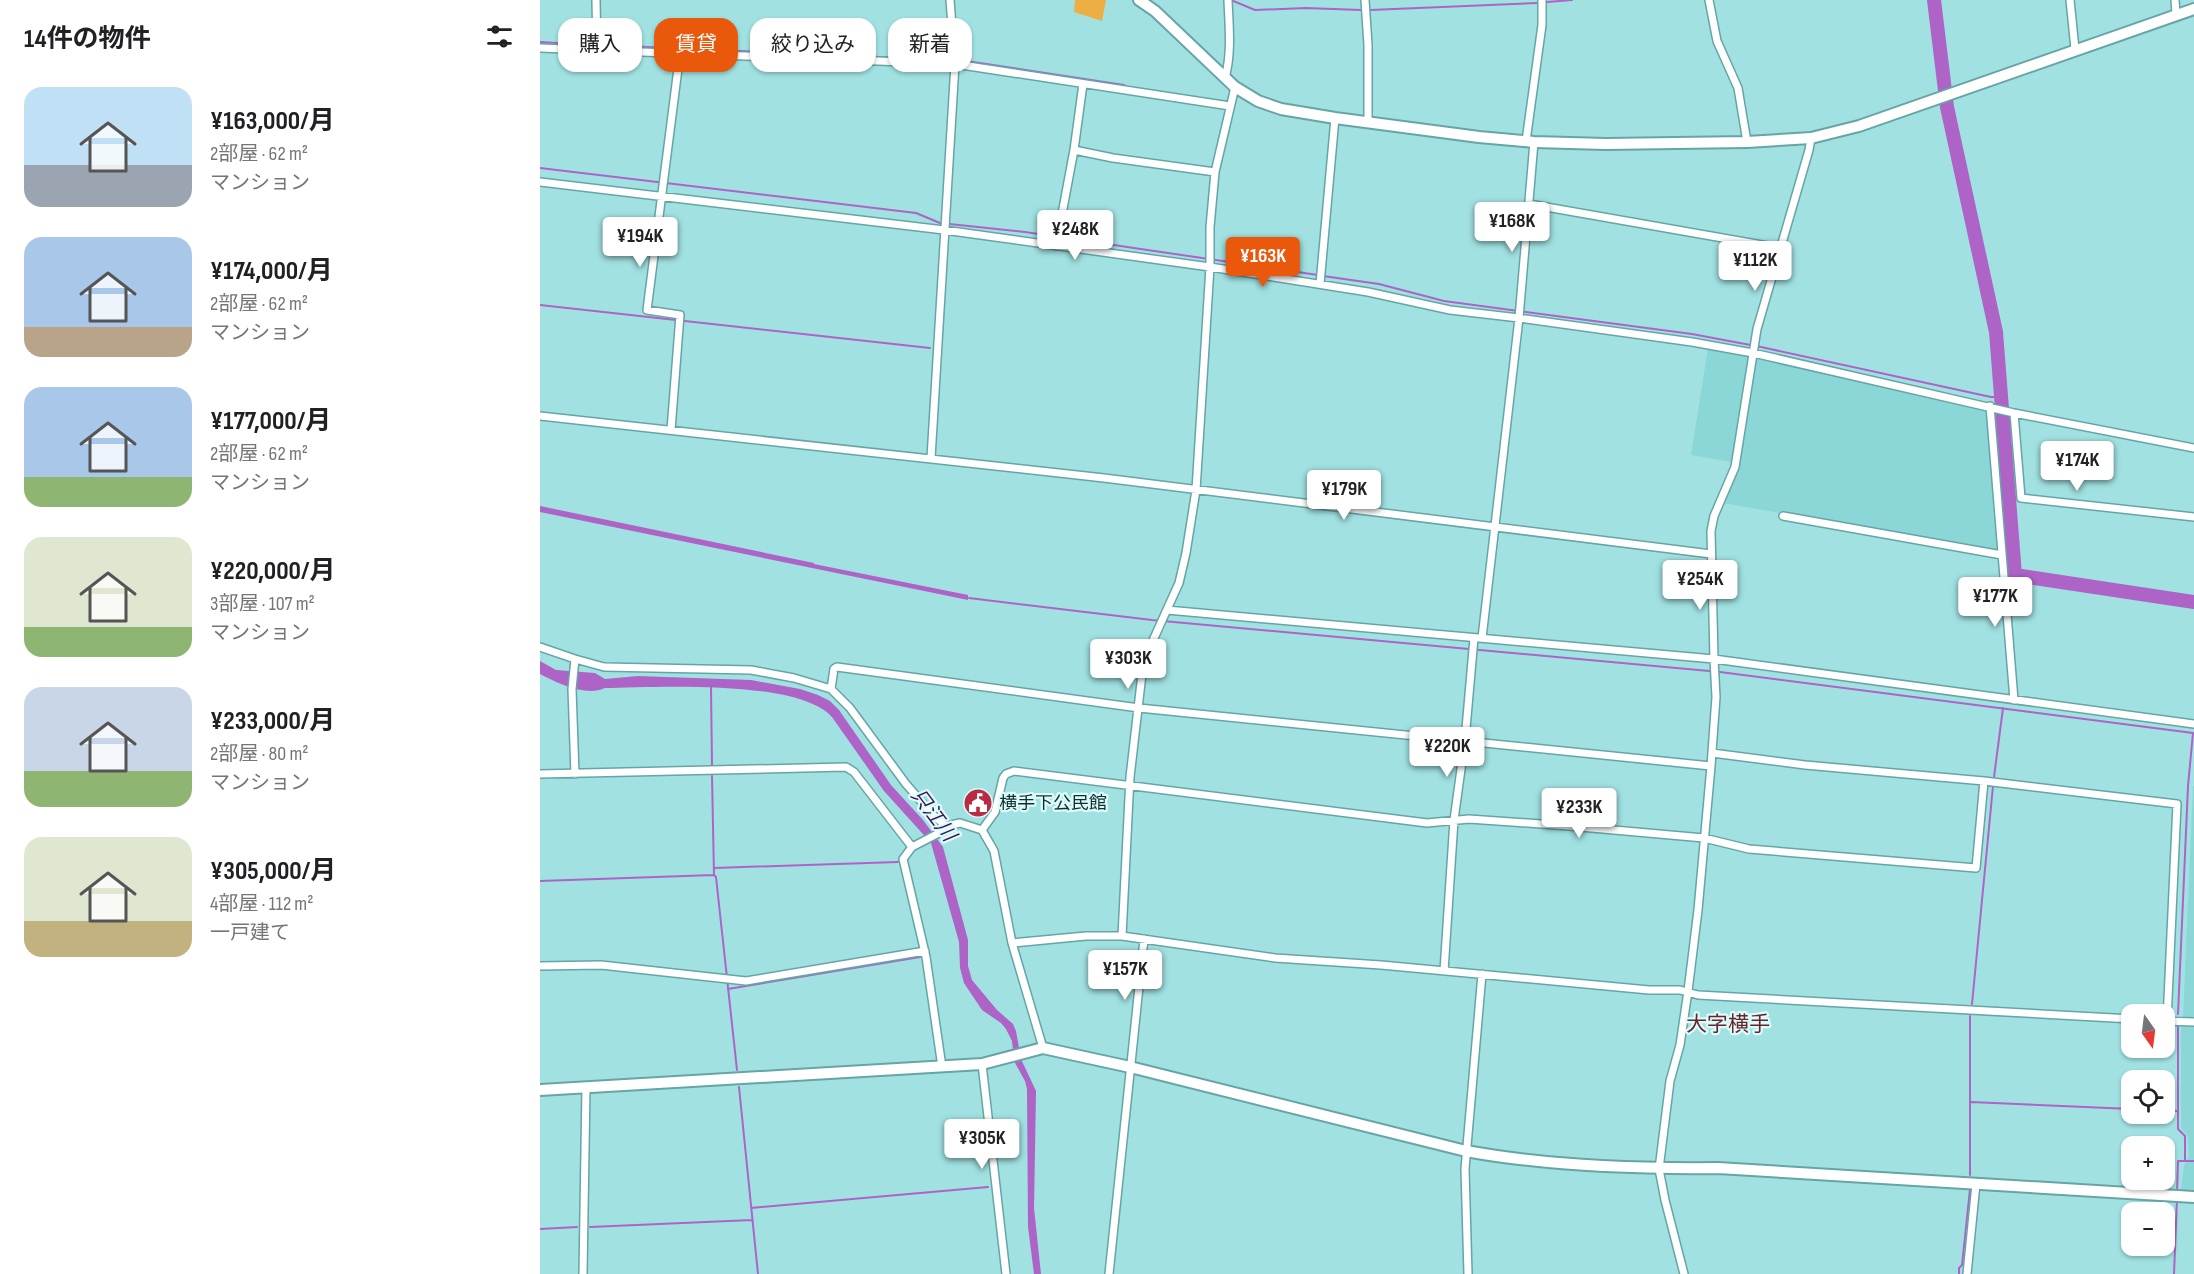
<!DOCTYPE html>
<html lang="ja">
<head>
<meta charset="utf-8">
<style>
  body { margin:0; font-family:"Sofia Sans Condensed","Noto Sans JP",sans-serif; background:#f2f2f2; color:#202124; height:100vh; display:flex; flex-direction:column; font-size:22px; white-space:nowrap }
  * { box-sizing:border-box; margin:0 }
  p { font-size:20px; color:#757577 }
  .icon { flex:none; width:33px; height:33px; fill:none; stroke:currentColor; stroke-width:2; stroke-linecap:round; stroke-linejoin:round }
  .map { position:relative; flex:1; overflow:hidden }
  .drawer { display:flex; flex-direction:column; background:#fff; width:540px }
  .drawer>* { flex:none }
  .banner { position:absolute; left:18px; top:18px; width:570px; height:54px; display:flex; gap:12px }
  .needle { width:39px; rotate:166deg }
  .tools { position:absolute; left:1581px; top:1004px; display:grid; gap:12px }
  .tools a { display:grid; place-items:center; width:54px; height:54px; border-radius:12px; background:#fff; box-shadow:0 2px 4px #0004; font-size:30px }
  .price { position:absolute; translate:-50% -51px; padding:0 14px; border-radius:6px; background:#fff; color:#222; font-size:20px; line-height:39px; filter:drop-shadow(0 2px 3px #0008) }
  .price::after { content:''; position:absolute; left:50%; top:36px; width:18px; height:14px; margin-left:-9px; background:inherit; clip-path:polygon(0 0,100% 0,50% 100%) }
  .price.selected { background:#ea580c; color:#fff }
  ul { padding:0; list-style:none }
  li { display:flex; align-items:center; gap:18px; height:150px; padding:0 24px }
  li span { display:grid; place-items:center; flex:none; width:168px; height:120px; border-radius:18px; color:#555 }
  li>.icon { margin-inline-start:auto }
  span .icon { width:72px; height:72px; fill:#fffc; stroke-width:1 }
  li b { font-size:26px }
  h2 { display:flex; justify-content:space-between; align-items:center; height:72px; padding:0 24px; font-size:26px }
  .tag { padding:0 21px; border-radius:18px; background:#fff; box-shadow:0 2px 4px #0004; font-size:21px; line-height:54px }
  .tag.selected { background:#ea580c; color:#fff }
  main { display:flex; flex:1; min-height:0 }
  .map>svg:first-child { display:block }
  .built { fill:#8bd6d7 }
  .green { fill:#edae44 }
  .water { fill:#ad64c6 }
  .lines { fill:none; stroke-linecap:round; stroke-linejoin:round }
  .stream { stroke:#ad64c6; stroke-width:2 }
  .river { stroke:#ad64c6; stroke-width:14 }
  .street-casing { stroke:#66a5a6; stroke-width:10 }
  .secondary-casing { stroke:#66a5a6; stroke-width:14 }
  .street { stroke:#fff; stroke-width:7 }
  .secondary { stroke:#fff; stroke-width:10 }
  .labels { text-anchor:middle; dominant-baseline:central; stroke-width:4.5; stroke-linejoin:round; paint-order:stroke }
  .poi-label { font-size:18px; fill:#132e2e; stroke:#dcfbfb; text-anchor:start }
  .water-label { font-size:20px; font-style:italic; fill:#40104f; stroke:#dcfbfb }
  .quarter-label { font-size:21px; fill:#6a242b; stroke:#dcfbfb }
</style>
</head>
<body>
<main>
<section class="drawer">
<h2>14件の物件<svg class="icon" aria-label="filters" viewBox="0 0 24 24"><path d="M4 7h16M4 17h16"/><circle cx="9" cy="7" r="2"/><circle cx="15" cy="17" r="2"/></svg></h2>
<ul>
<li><span style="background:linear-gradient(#bfe0f5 65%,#9aa5b1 0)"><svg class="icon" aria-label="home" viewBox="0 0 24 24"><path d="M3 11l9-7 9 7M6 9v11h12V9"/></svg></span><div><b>¥163,000/月</b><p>2部屋 · 62 m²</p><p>マンション</p></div></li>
<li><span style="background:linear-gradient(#a9c7e8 75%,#b9a48a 0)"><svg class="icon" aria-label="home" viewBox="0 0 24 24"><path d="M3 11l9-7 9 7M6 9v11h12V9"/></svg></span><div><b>¥174,000/月</b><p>2部屋 · 62 m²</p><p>マンション</p></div></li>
<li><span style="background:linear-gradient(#a9c7e8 75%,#8fb573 0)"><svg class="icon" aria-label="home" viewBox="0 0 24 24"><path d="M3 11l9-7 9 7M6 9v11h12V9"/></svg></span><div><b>¥177,000/月</b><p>2部屋 · 62 m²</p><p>マンション</p></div></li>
<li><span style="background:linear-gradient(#dfe7d0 75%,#8fb573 0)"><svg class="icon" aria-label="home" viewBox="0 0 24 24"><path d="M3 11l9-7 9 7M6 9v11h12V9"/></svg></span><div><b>¥220,000/月</b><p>3部屋 · 107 m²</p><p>マンション</p></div></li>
<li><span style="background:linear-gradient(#c9d6e8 70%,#8fb573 0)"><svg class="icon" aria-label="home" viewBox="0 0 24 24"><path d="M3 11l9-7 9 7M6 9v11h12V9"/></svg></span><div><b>¥233,000/月</b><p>2部屋 · 80 m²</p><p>マンション</p></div></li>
<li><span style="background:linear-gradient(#dfe7d0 70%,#c2b280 0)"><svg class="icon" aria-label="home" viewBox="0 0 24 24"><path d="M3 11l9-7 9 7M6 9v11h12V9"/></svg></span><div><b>¥305,000/月</b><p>4部屋 · 112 m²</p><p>一戸建て</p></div></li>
</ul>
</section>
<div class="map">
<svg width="1654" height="1274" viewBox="0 0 1654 1274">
  <rect width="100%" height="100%" fill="#a1e1e2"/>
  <path class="built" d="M1168,348l42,7 -18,107 -41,-7z
    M1217,357l230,51 12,144 -276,-49 15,-37z
    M1653,786h1v232h-11z
    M1641,1025l13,1v165l-13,-1 3,-24 5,-10 -1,-20 -7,-8z"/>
  <path class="green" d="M535,0h31l-4,21 -28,-9z"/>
  <path class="water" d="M0,506l274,57v1l154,31v5l-428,-88z
    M0,661l16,9 39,3 10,6 33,-3 113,4 49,9 18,6 12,6 9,9 52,75 32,35 20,27 25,93v26l4,14 25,30 16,14 3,7 5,28 15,32 -2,117 7,66h-7l-6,-47 -1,-138 -2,-8 -11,-20 -2,-20 -6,-12 -5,-6 -19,-13 -18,-27 -4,-15 -1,-26 -28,-99 -47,-52 -52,-74c-34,-38 -177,-30 -227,-29 -19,9 -48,-5 -65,-14z"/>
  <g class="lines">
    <path class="stream" d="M691,0l24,10 51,-2 55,2
      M1007,2l25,-2
      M830,10l168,-7
      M0,42l52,3
      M61,45l348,15
      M420,60l164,25
      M0,168l376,45 24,10 85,9 293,43
      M783,276l56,8 65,17 248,33 69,13 230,50h10
      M0,305l390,43
      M429,598l183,22 568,52 473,61 -5,53 -10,228
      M171,687l1,78
      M172,776l2,99
      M1454,777l9,-69
      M174,868l184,-6
      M0,881l174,-6 2,2 21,193
      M188,989l192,-32
      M1432,1004l21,-218
      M1638,1026v103l7,7v24
      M199,1087l19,187
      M1431,1102l161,7
      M1624,1110l14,1
      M1430,1175v-159
      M1637,1193l1,-32h16
      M211,1208l237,-21
      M50,1227l162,-7
      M0,1229l37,-2
      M1419,1274v-6l3,-3 8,-76
      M1634,1274l3,-75"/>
    <path class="river" d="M1394,0l13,107 49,225 19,243 179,27"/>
    <g class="street-casing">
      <path id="street" d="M56,0l1,50
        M825,0l3,45v78
        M1169,0l8,41 21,47 9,54
        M1530,0l5,49
        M1635,0l1,14
        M0,48l415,16 275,42
        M685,78c7,-25 4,-52 3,-78
        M543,84l-9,66 39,8 102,14
        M986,141l16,-116v-25
        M0,182l404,48 266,37 158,25 82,18 69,8 173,24 61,11 261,60 180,35
        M989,204l251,44
        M516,246l18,-96
        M780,284l15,-166
        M1450,406l24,294
        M1474,413l7,85 173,19
        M0,416l564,62 607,76
        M131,430l9,-115 -33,-5 33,-257
        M391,458l24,-394 -5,-64
        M1243,516l219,39
        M627,610l547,49 480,65
        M942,638l37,-320 15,-176
        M0,647l35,12 -3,30 3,85
        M35,659l29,8 147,3 43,8 37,11 19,19 56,76 27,31 13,11
        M291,689l3,-20 3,-2 302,41 572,58
        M1172,753l93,12 179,16 193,23 -10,217
        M0,774l306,-7 8,5 58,75
        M442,830l13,-18 8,-34 3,-4 8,-3 413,52 42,-4 100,7 135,12 45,11 227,19 8,-87
        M582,936l8,-159 12,-103 8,-27 29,-64 7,-30 10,-63 14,-223v-40l5,-55 20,-85
        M472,943l74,-7h36l153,22 106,7 268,25h31l18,5 434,24
        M0,966l61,-1 145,16 179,-30
        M904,971l10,-151 11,-80 9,-102
        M1624,1021l30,1
        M442,1064l24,210
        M402,1067l-16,-110 -23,-98 9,-12 25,-13 9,-8 14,-3 22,7 12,21 18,92 31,105
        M43,1274l3,-187
        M569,1274l35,-335
        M928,1274l-3,-105 17,-195
        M1144,1274l-19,-74 -6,-31 11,-88 10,-36 8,-54 10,-81 13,-144 5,-69 -2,-38 -3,-128 3,-15 21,-49 22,-138 52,-179 2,-12
        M1427,1274l9,-90"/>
    </g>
    <g class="secondary-casing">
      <path id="secondary" d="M599,0l16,11 80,76 23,14 23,8 54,9 144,19 55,5 72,2 141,-2 64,-4 48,-12 335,-117
        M0,1090l442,-26 61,-16 87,19 336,84c82,15 168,18 252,17l476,29"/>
    </g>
    <use href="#street" class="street"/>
    <use href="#secondary" class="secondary"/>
  </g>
  <defs>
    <g id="civic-disc" transform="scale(1.5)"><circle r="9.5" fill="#bb2a43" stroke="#dcfbfb"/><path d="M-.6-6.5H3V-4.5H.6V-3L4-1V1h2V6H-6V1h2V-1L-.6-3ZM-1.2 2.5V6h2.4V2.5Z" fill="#fff"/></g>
  </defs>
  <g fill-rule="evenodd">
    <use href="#civic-disc" x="438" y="803"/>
  </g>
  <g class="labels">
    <g class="poi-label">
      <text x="459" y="803">横手下公民館</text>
    </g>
    <g class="water-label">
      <text transform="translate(393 815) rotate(53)">只江川</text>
    </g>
    <g class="quarter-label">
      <text x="1188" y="1024">大字横手</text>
    </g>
  </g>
</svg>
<div class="tools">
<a><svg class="needle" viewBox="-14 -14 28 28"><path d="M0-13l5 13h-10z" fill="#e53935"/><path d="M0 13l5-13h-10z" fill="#757577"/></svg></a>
<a><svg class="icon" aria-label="locate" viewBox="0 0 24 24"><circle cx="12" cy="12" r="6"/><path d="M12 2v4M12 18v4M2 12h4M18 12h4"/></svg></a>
<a>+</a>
<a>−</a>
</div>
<b class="price" style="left:972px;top:253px">¥168K</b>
<b class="price" style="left:535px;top:261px">¥248K</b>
<b class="price" style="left:100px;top:268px">¥194K</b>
<b class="price selected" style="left:723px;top:288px">¥163K</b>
<b class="price" style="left:1215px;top:292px">¥112K</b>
<b class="price" style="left:1537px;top:492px">¥174K</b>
<b class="price" style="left:804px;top:521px">¥179K</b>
<b class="price" style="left:1160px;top:611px">¥254K</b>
<b class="price" style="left:1455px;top:628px">¥177K</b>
<b class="price" style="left:588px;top:690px">¥303K</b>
<b class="price" style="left:907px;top:778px">¥220K</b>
<b class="price" style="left:1039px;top:839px">¥233K</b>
<b class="price" style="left:585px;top:1001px">¥157K</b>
<b class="price" style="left:442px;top:1170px">¥305K</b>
<div class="banner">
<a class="tag">購入</a>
<a class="tag selected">賃貸</a>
<a class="tag">絞り込み</a>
<a class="tag">新着</a>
</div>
</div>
</main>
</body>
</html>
